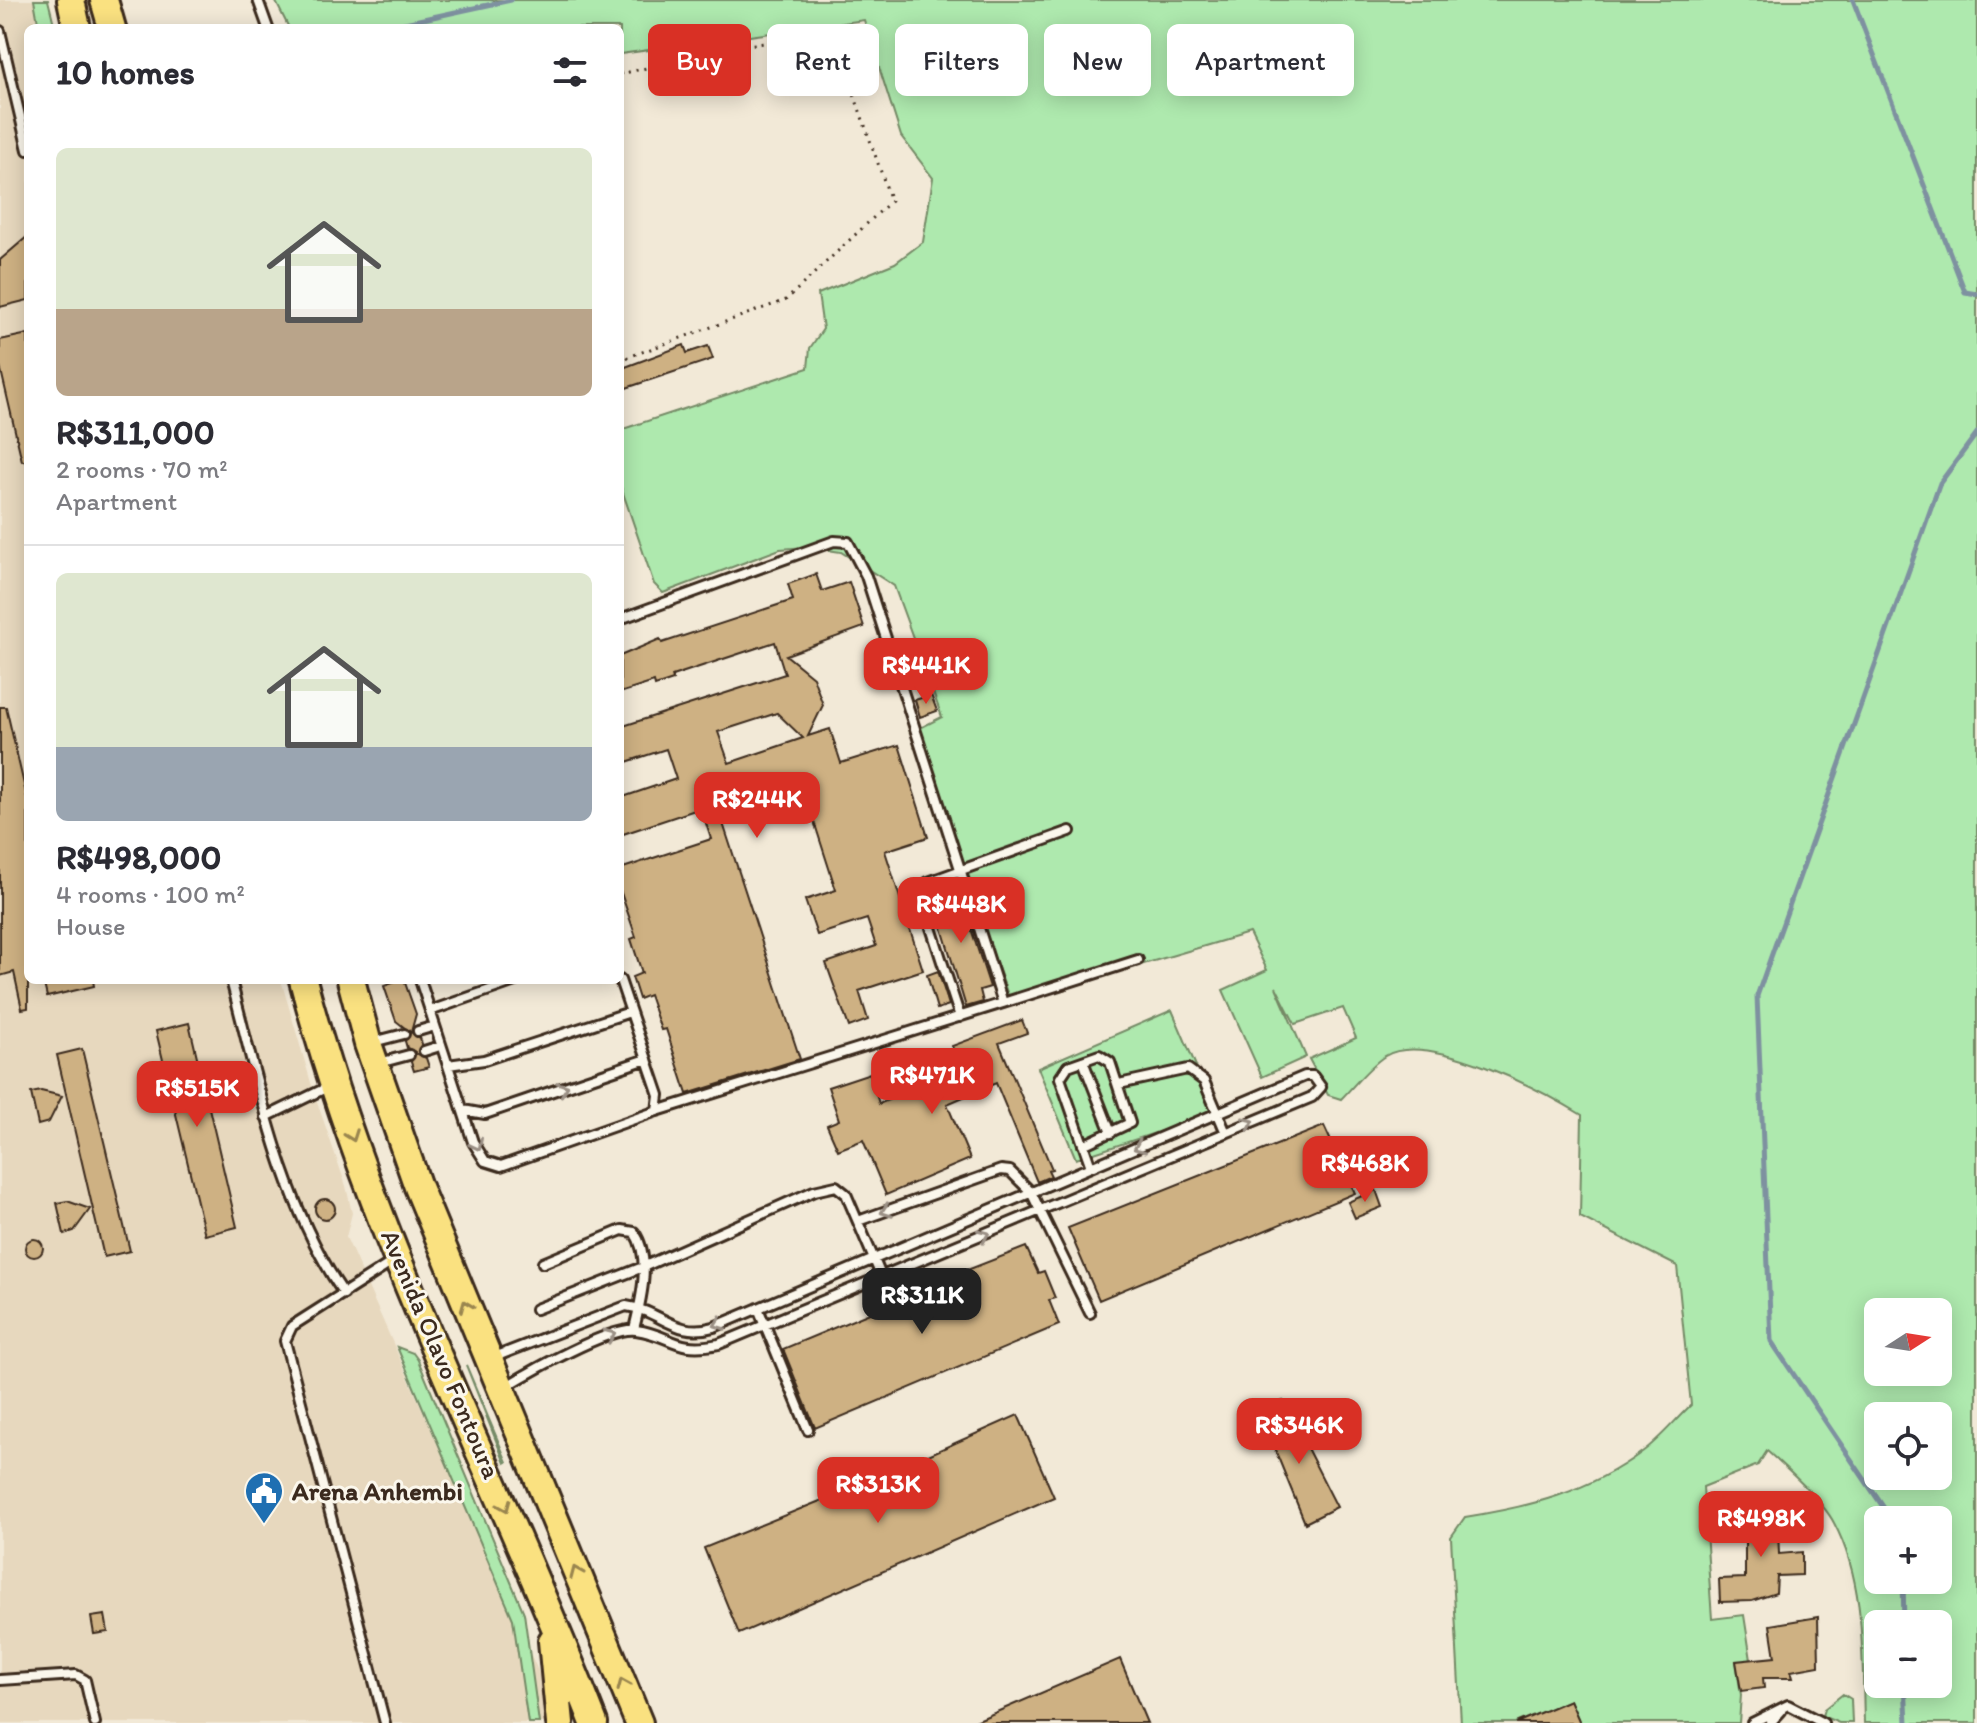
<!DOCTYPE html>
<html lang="en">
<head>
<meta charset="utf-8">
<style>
  body { margin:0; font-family:Itim,sans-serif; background:#f7f7f7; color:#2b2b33; height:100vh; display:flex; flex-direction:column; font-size:30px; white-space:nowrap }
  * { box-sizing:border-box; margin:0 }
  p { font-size:26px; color:#7c7c81 }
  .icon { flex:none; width:44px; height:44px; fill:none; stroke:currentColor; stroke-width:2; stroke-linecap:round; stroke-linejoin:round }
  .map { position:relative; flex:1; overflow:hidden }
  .panel { position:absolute; left:24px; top:24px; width:600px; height:960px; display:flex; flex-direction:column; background:#fff; border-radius:12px; box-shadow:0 4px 20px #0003 }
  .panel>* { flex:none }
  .top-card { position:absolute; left:648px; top:24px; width:760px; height:72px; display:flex; gap:16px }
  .needle { width:52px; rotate:78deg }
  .tools { position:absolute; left:1864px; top:1298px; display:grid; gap:16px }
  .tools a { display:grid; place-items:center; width:88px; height:88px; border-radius:12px; background:#fff; box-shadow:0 4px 20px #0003; font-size:40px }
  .price { position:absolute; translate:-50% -68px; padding:0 18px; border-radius:16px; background:#d93025; color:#fff; font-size:26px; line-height:52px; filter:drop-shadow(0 2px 4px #0008) }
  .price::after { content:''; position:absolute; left:50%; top:48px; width:24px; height:18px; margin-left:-12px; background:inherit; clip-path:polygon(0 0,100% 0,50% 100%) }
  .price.current { background:#222; color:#fff }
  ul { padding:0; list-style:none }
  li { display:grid; align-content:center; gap:16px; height:424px; padding:0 32px }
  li+li { border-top:2px solid #e1e1e2 }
  li span { display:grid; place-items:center; height:248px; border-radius:12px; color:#555 }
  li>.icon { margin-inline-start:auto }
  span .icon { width:144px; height:144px; fill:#fffc; stroke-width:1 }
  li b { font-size:34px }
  h2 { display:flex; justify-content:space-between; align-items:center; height:96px; padding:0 32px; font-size:34px }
  .tag { padding:0 28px; border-radius:12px; background:#fff; box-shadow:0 4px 20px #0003; font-size:28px; line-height:72px }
  .tag.current { background:#d93025; color:#fff }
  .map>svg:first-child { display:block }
  .built { fill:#e7d8be }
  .green { fill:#aee9ae; stroke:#748a66; stroke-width:2; fill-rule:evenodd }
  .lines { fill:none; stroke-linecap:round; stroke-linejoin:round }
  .stream { stroke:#7e91a0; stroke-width:5 }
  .building { fill:#ceb183; stroke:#3b2a1e; stroke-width:2; fill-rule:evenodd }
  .service-casing { stroke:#3b2a1e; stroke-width:14 }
  .primary-casing { stroke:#3b2a1e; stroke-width:32 }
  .path { stroke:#3b2a1e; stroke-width:3; stroke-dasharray:2 6; stroke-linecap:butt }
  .service { stroke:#fbf7ec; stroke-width:8 }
  .primary { stroke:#fae180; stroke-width:26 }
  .oneway { stroke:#9b9085 }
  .oneway2 { stroke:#9a864f }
  .labels { text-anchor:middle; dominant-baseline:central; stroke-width:6; stroke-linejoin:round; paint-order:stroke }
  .street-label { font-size:26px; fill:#3b2a1e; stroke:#fbf7ec }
  .poi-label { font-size:26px; font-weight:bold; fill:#3b2a1e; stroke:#fbf7ec; text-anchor:start }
</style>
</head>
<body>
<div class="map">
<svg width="1977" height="1723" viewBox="0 0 1977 1723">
  <rect width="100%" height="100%" fill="#f2e9d7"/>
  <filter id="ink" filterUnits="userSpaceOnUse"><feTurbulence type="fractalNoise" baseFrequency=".0125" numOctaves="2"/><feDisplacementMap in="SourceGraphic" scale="16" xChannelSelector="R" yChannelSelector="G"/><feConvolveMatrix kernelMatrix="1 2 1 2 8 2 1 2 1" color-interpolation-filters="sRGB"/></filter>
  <g filter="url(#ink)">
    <path class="built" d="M0,0h48l7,28h-27v952h253l33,113 32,93 6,27 -6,24 215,486h-561z"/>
    <path class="green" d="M34,0h14l7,28h-16z
      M275,0h1702v1723h-113c-2,-66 2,-140 -30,-200 -12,-23 -47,-54 -67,-72l-9,14 -55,22 9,132 32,-4 7,45 -15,2 5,33 -2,28h-159l-10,-23 -55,23h-54l-10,-186 14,-20c64,-10 124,-25 177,-65 18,-13 33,-32 49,-47l-14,-139 -97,-49 2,-102c-39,-24 -154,-85 -197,-59 -16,10 -31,30 -44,43l-13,-4 -19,-36 47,-21 -13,-30 -48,16 -19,-37 30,70 -44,20 -39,-87 44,-20 -18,-37 -238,70 -38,-104 -53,-171 22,-11 -48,-131 -53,-34 -34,-5 -27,2 -117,44 -9,-9 -34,-100v-54l188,-62 2,-20 13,-19 -5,-35 77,-31 28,-21 10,-64 -32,-42 -37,-116 -244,34v-26h-331zM1878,1312h60v60h-60zM1878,1416h60v60h-60zM1878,1520h60v60h-60zM1878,1624h60v60h-60z
      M1172,1010l44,103 -140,46 -38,-91z
      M397,1347l16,6 5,7 106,253 15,110h-11l-15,-104z
      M466,1365l41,97 -2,1z
      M1843,1694l8,5 1,24h-13l-17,-7 2,-7z"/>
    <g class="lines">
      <path class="stream" d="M1853,0l112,292 12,2
        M382,28l129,-28
        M1892,1520l-121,-179 -14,-345 183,-513 37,-50
        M1903,1580l1,44
        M1905,1684l2,39"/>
    </g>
    <path class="building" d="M28,236v64l-28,7v-47z
      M28,334v127h-6l-22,-95v-26z
      M684,345l3,8 21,-7 5,13 -93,31v-21z
      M816,574l6,17 27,-9 15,45 -78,28 27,22 10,28 -15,31 22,-7 11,34 58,-18 29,92 -43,14 38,119 -64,21 9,29 -19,7 -23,-64 50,-17 -9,-27 -50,16 -12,-35 31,-10 -34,-106 -83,27 81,248 -113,35 -21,-65 -5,1 -12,-35 -10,4 -7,-22 10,-4 -11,-34 5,-2 -16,-47v-21l91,-30 -10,-31 -81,27v-37l56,-19 -10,-30 -46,15v-37l165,-53 -10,-32 -103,34 1,4 -18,6 -1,-4 -34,11v-37l40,-17 2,4 131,-43 -5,-16zM777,713l26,25 -74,25 -11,-31z
      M931,695l6,16 -17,6 -5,-17z
      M0,707h6l22,95v206l-6,1 -8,-37 -14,4z
      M950,886l2,8 7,-2 31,95 -10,3 3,12 -17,5 -35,-115z
      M938,971l11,34 -12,4 -10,-34z
      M43,980h50l1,6 -47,11z
      M401,980h3l12,34 -5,18 9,6 2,6 -4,10 8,4 3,9 -15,4 -3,-9 4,-10 -8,-4 -2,-7 5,-9 -14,-11 -12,-35z
      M1022,1020l5,13 -28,10 53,126 -4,1 3,6 -14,6 -41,-99 -49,21 23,55 -84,36 -23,-55 -25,10 -11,-25 12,-5 -11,-33 42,-14 9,31 80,-34 -7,-24z
      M189,1023l48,204 -32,8 -49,-204z
      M82,1049l48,202 -26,6 -47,-202z
      M41,1091l21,5 -13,26 -11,3 -7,-32z
      M1324,1126l31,67 -256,107 -31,-72z
      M1376,1190l6,17 -27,11 -7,-16z
      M315 1209a10 10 0 1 1 20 0a10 10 0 1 1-20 0Z
      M67,1201l23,8 -16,22 -10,3 -7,-31z
      M25 1248a9 9 0 1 1 18 0a9 9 0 1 1-18 0Z
      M1026,1247l12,26 6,-2 11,27 -6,2 10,25 -244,103 -32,-79 94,-39 -2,-4z
      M1283,1401l54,106 -32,16 -41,-100 11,-6 -4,-11z
      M1018,1415l36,82 -315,137 -35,-86 168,-68z
      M1777,1507l2,47 23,-2v23l-25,1 -1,17 -24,8 -32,1 -1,-23 26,-1v-70z
      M105,1615l3,17 -14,2 -3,-17z
      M1818,1617l1,49 -28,5 2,7h-30l1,10 -23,3 -5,-30 39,-4 -5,-32z
      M1120,1659l27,64h-176z
      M1570,1700l10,23h-64z"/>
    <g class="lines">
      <g class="service-casing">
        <path id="service" d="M258,0l10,28
          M0,31l28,119
          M620,619l214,-78 14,1 18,34 137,427 -346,108
          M231,980c28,107 50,222 113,314
          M420,980l53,162 12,19 16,5 156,-55 2,-16 -39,-115
          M1003,1003l135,-43
          M430,1011l88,-31
          M960,1017l-36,-111 -1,-14 5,-10 142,-51
          M418,1031l17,-5
          M373,1042l31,-8
          M424,1051l16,-5
          M1083,1061l28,72
          M379,1063l30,-8
          M448,1065l36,-5 146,-48
          M1119,1084l69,-15 16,12 22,52
          M463,1110l22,4 162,-55
          M266,1117l64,-31
          M1083,1145l47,-22 -20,-61 -11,-7 -31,11 -8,12 31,89
          M858,1221l143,-51 9,1 21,21 59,121
          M543,1263l79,-33 12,2c18,26 7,68 0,97
          M758,1308l50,122
          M536,1309l107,-42 171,-76 22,-5 10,8 36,84
          M492,1358l134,-52c36,5 48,32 88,21l591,-251h8l8,11 -9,10 -593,247c-46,9 -46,-9 -83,-14 -26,-4 -106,42 -131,57
          M0,1680l76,-5 9,5 10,43
          M385,1723l-100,-382 7,-15 102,-65
          M1752,1723l36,-18 35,18
          M1770,1723l11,-12"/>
      </g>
      <g class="primary-casing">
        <path id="primary" d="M71,0l6,28
          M104,0l8,28
          M303,980c67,258 195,496 291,743
          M351,980l17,64 50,143 221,536
          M552,1641l8,82"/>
      </g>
      <path class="path" d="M620,74l126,-29 88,-9 57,165 -105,99 -166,60"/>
      <use href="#service" class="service"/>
      <use href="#primary" class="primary"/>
    </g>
    <defs><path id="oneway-chevron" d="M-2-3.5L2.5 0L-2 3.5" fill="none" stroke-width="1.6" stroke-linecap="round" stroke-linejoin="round" transform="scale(2)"/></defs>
    <g class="oneway">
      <use href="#oneway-chevron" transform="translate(563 1088) rotate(-19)"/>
      <use href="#oneway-chevron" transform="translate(1249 1123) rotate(-23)"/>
      <use href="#oneway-chevron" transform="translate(477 1145) rotate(63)"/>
      <use href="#oneway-chevron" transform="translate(1139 1147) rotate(157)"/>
      <use href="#oneway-chevron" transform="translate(886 1211) rotate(160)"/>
      <use href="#oneway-chevron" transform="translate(984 1235) rotate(-23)"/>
      <use href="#oneway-chevron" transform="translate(719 1324) rotate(159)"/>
      <use href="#oneway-chevron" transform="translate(610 1335) rotate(-23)"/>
    </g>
    <g class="oneway2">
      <use href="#oneway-chevron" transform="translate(352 1136) rotate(70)"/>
      <use href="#oneway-chevron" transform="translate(466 1306) rotate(-112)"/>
      <use href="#oneway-chevron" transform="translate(505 1506) rotate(67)"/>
      <use href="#oneway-chevron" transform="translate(576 1572) rotate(-113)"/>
      <use href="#oneway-chevron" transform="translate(623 1684) rotate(-113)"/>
    </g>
  </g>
  <defs>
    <g id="civic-pin" transform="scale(2)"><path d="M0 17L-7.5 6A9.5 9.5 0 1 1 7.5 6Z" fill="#1f6fb2" stroke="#fbf7ec"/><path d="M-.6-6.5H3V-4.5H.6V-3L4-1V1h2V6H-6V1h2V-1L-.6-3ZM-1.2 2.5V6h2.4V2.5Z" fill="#fff"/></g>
  </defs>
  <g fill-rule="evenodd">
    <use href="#civic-pin" x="264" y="1491"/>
  </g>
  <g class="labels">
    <g class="street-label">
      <text transform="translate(441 1354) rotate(67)">Avenida Olavo Fontoura</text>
    </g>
    <g class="poi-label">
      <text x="292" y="1491">Arena Anhembi</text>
    </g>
  </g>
</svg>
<div class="tools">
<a><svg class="needle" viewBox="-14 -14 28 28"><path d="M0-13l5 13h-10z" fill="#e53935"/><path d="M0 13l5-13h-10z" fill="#7c7c81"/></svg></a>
<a><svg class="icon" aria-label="locate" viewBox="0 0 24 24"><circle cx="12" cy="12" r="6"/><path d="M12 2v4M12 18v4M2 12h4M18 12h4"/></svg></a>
<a>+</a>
<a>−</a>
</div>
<b class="price" style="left:926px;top:706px">R$441K</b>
<b class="price" style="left:757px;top:840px">R$244K</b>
<b class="price" style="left:961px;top:945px">R$448K</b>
<b class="price" style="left:932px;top:1116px">R$471K</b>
<b class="price" style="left:197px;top:1129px">R$515K</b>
<b class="price" style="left:1365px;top:1204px">R$468K</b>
<b class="price current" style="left:922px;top:1336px">R$311K</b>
<b class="price" style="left:1299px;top:1466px">R$346K</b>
<b class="price" style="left:878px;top:1525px">R$313K</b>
<b class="price" style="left:1761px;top:1559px">R$498K</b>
<div class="top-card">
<a class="tag current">Buy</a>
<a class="tag">Rent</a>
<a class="tag">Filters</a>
<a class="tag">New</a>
<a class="tag">Apartment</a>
</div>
<section class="panel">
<h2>10 homes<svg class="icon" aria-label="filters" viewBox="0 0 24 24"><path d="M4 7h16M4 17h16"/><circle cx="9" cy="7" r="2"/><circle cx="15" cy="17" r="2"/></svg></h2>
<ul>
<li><span style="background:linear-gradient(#dfe7d0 65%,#b9a48a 0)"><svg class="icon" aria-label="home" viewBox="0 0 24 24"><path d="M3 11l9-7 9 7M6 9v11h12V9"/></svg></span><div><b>R$311,000</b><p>2 rooms · 70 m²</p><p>Apartment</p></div></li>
<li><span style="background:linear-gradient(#dfe7d0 70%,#9aa5b1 0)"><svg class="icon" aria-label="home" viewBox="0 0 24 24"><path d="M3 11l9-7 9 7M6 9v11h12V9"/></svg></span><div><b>R$498,000</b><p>4 rooms · 100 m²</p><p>House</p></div></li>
</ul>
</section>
</div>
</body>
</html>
